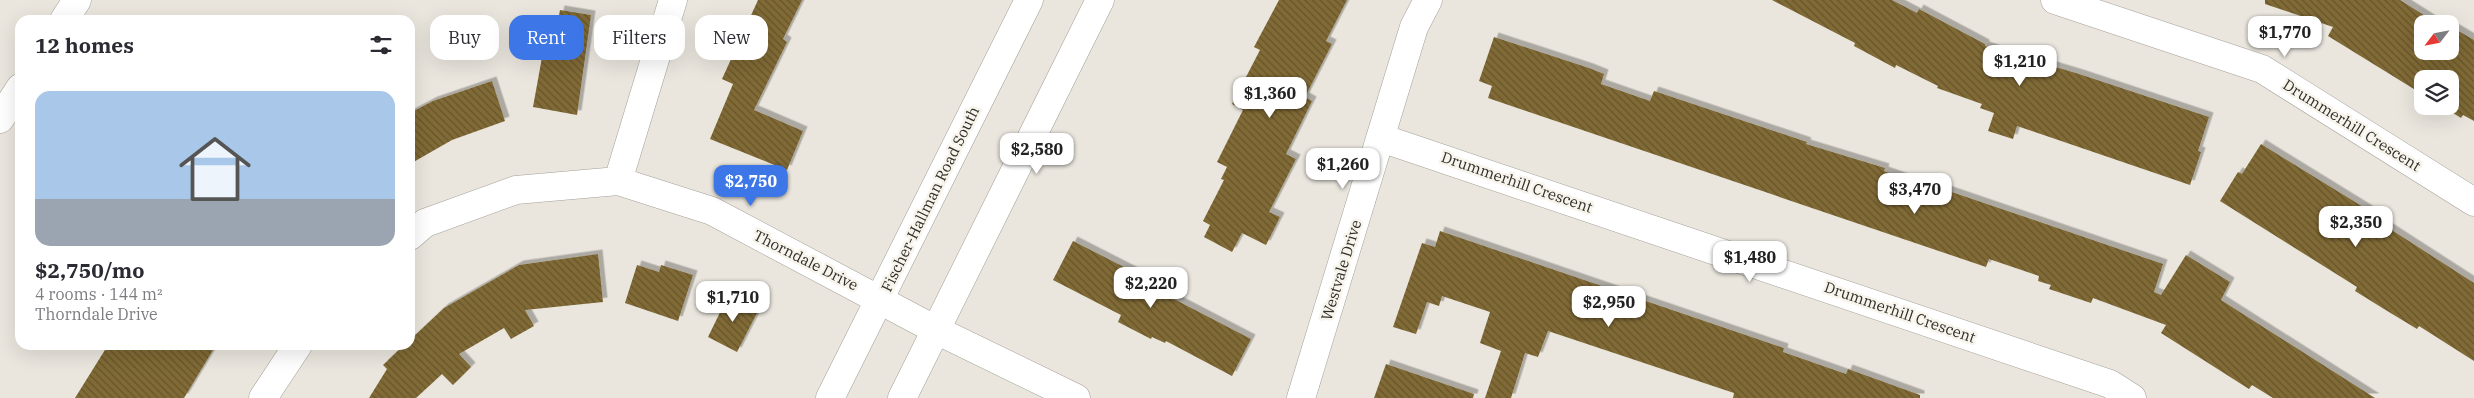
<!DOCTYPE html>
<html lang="en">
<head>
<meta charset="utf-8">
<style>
  body { margin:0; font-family:"IBM Plex Serif",serif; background:#f2f2f3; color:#2b2b33; height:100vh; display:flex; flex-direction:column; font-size:19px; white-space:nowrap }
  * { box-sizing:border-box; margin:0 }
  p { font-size:16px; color:#7c7c81 }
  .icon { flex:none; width:28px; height:28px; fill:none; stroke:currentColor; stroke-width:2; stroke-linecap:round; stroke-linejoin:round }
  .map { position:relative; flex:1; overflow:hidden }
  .sheet { position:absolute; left:15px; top:15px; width:400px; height:335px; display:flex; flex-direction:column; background:#fff; border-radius:15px; box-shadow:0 5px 20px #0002 }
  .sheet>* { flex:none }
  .top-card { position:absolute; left:430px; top:15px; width:475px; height:45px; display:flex; gap:10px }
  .needle { width:32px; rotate:238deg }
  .fabs { position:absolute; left:2414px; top:15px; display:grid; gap:10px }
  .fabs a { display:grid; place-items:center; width:45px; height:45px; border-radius:10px; background:#fff; box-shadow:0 5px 20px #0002; font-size:25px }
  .price { position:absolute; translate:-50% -42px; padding:0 11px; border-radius:10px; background:#fff; color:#222; font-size:16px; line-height:32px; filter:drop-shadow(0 1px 2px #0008) }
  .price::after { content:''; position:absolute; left:50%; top:30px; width:15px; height:11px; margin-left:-8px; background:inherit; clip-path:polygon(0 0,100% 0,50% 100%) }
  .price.current { background:#3d77e7; color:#fff }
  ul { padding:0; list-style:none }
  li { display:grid; align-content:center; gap:10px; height:265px; padding:0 20px }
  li+li { border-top:1px solid #e1e1e2 }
  li span { display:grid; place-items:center; height:155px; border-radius:15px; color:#555 }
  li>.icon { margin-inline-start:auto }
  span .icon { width:90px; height:90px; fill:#fffc; stroke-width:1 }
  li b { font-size:21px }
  h2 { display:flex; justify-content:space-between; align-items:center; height:60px; padding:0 20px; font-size:21px }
  .chip { padding:0 18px; border-radius:15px; background:#fff; box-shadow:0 5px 20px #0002; font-size:18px; line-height:45px }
  .chip.current { background:#3d77e7; color:#fff }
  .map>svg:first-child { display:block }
  .building { fill:url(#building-back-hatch); filter:url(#shadow) }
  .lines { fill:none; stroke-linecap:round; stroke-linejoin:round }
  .minor-casing { stroke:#a5a199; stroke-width:29 }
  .major-casing { stroke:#a5a199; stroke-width:29 }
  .minor { stroke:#fff; stroke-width:28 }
  .major { stroke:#fff; stroke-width:28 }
  .labels { text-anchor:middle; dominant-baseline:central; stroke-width:5; stroke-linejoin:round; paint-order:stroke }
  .street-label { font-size:15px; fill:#2f2e2b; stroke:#f7f4eb }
</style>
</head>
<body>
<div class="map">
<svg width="2474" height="398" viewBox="0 0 2474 398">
  <defs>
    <pattern id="building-back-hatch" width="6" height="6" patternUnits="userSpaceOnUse" patternTransform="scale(1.25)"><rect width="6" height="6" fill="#816b36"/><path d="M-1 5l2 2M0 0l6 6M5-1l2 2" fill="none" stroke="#64542c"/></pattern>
    <filter id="shadow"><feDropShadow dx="4.5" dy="-4.5" stdDeviation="0" flood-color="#0004"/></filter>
  </defs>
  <rect width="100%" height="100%" fill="#eae6de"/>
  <path class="building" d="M758,0h44l-19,39 4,3 -33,68 49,21 -16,39 -77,-31 23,-55 -11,-5z
    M1279,0h68l-21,41 6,3 -27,53 7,4 -26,53 10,5 -27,53 11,5 -14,28 -24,-12 -10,19 -28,-15 6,-12 -7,-4 21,-41 -3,-1 6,-12 -10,-5 26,-52 -11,-6 28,-54 -6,-3z
    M1772,0h120l25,13 2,-4 66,35v2l53,19 1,-3 40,12 130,43 -11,34 3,1 -11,33 -173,-59 -4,13 -25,-8 6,-18 -14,-5 2,-4 -45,-16 1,-2 -42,-21 -1,3 -41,-22 1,-3z
    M2265,0h135l38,24h-16v27h28v-25l24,14v81l-11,-6 -2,3 -19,-12h8v-27h-28v15l-94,-58 5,-9 -68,-23z
    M560,10l31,5 -14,100 -44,-8 15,-83 9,2z
    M1494,37l95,31 15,6 -3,10 49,17 4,-10 153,51 -1,2 79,24 -1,3 49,17 1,-2 229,78 -9,28 7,3 25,-40 44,27 -9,18 154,98h-102l-21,-13 -3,4 -88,-56 5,-8 -73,-27 -2,5 -42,-14 2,-4 -13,-4 1,-5 -50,-17 -3,8 -498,-169 4,-12 -13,-5z
    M492,81l13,40 -53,19 -42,24v-51l23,-12z
    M2261,144l125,77 -2,4 90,58v78l-55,-35 -2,3 -33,-20 -29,-18 2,-4 -137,-86 18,-29 4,2z
    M1440,231l344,117 -1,4 63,22 2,-5 72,26v3h-187l1,-5 -186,-62 -10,26 -13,-4 -14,45h-26l16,-47 -21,-8 10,-31 -48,-16 -3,10 -12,-4 -11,32 -23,-7 29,-84 13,4z
    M1073,241l102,52 -3,5 79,41 -19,37 -66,-35 -1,2 -13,-6 -1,2 -33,-17 3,-7 -68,-35z
    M598,254l5,48 -78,8 9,16 -23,13 -7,-11 -45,26 12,13 -18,18 -11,-11 -26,24h-47l18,-29 -4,-4 21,-20h6v-5l34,-32 75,-43z
    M637,265l22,7 2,-7 32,10 -15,46 -53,-18z
    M729,294l30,15 -22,43 -29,-15z
    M108,345h108l-32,53h-109z
    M1386,364l88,30 -1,4h-99z"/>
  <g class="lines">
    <g class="minor-casing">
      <path id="minor" d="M2055,0l207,69 212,133
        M64,20l13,-20
        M0,119l20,-31
        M1381,138l729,246 22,14
        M618,181l55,-181
        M410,236l15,-13 91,-33 102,-9 94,30 224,119 140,68
        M263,398l35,-53
        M1301,398l113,-371 14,-27"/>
    </g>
    <g class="major-casing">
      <path id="major" d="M830,398l199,-398
        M902,398l198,-398"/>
    </g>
    <use href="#minor" class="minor"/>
    <use href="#major" class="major"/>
  </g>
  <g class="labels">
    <g class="street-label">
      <text transform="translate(2352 125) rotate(32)">Drummerhill Crescent</text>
      <text transform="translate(1517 182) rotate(19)">Drummerhill Crescent</text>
      <text transform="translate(930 199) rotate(-64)">Fischer-Hallman Road South</text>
      <text transform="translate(806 260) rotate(27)">Thorndale Drive</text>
      <text transform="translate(1341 270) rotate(-73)">Westvale Drive</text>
      <text transform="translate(1900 312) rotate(19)">Drummerhill Crescent</text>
    </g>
  </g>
</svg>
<div class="fabs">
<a><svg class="needle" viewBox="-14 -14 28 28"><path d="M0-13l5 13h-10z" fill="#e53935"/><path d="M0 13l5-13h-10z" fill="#7c7c81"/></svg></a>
<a><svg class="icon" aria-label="layers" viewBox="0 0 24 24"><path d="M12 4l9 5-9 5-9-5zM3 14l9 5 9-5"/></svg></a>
</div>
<b class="price" style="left:2285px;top:58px">$1,770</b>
<b class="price" style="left:2020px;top:87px">$1,210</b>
<b class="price" style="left:1270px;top:119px">$1,360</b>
<b class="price" style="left:1037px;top:175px">$2,580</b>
<b class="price" style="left:1343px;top:190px">$1,260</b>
<b class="price current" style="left:751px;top:207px">$2,750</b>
<b class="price" style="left:1915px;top:215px">$3,470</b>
<b class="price" style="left:2356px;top:248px">$2,350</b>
<b class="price" style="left:1750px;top:283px">$1,480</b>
<b class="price" style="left:1151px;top:309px">$2,220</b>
<b class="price" style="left:733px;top:323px">$1,710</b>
<b class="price" style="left:1609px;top:328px">$2,950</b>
<div class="top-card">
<a class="chip">Buy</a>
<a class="chip current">Rent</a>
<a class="chip">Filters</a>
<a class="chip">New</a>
</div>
<section class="sheet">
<h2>12 homes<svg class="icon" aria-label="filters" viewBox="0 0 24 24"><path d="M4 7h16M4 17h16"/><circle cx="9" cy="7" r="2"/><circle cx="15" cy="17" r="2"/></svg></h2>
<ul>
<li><span style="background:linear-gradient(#a9c7e8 70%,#9aa5b1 0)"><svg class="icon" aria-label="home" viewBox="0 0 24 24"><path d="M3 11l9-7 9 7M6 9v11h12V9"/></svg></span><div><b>$2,750/mo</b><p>4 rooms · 144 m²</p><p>Thorndale Drive</p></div></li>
</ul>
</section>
</div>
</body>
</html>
